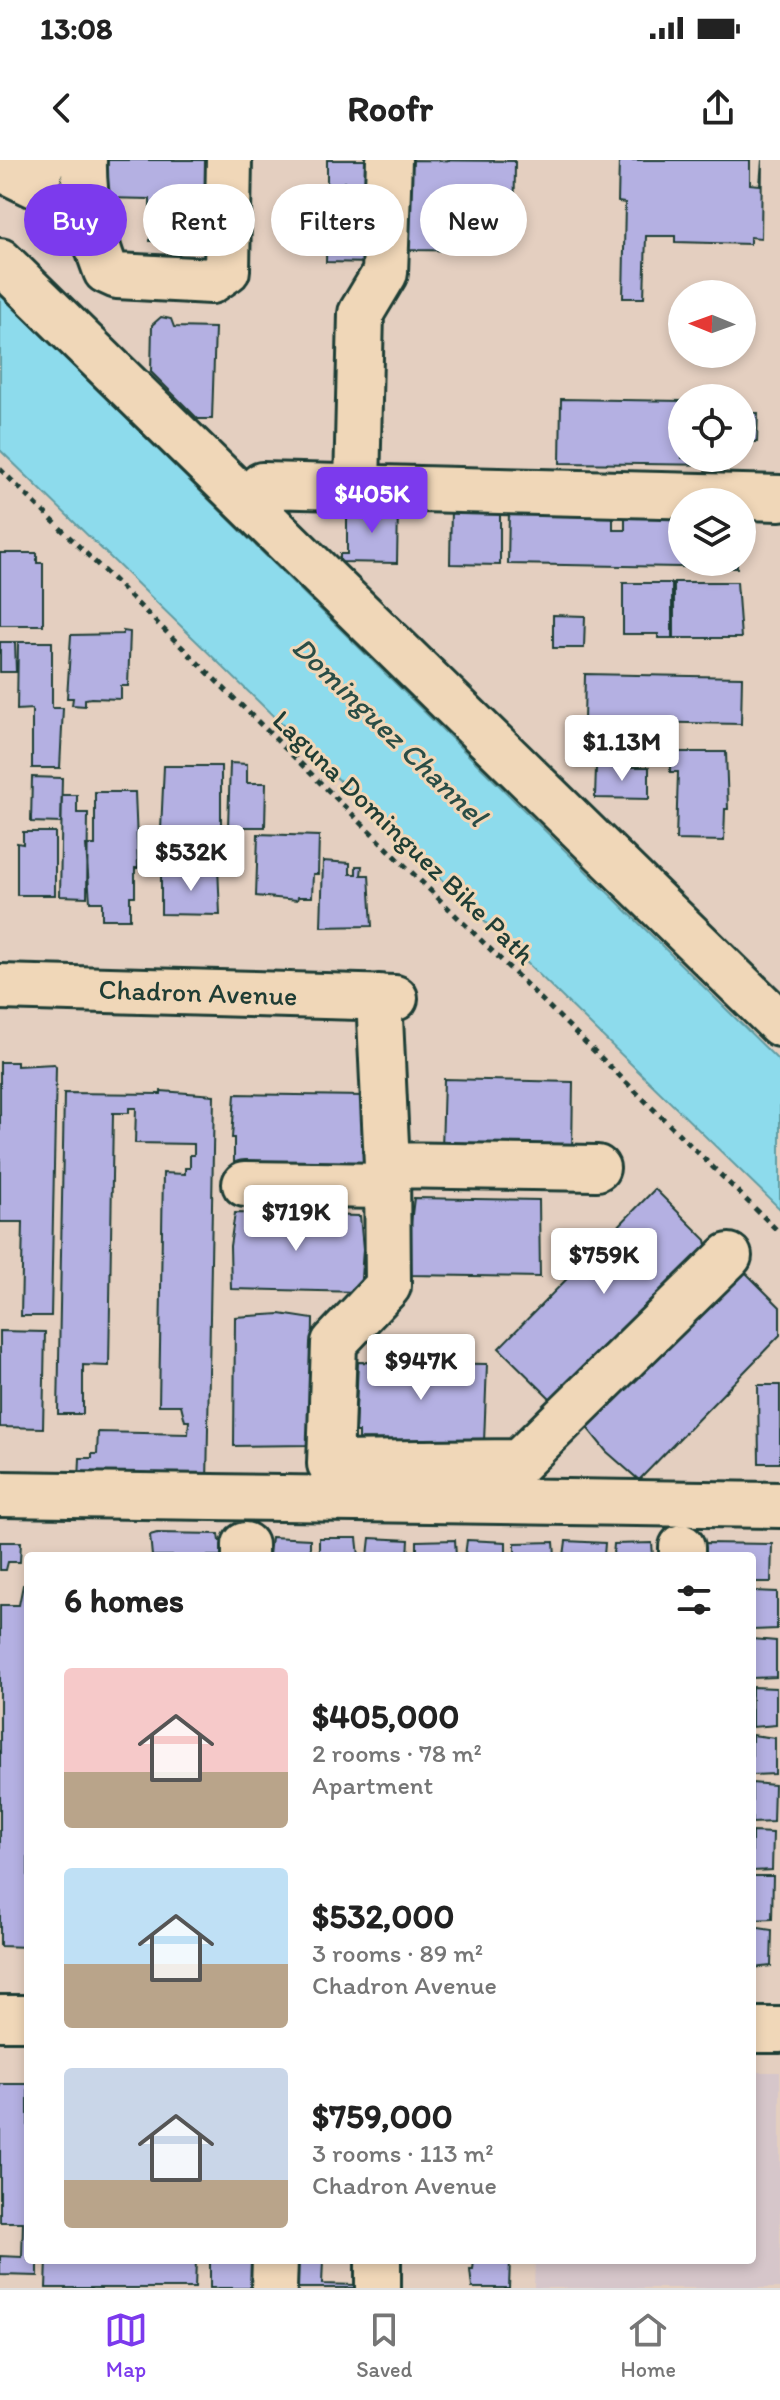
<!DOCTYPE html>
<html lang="en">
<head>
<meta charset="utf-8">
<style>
  body { margin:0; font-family:Itim,sans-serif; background:#f6f6f6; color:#222; height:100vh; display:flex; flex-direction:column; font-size:30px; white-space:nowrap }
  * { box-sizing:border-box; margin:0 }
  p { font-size:26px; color:#767676 }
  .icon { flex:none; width:44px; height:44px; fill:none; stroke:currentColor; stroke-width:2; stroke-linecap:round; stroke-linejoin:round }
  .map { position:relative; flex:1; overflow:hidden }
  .sheet { position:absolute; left:24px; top:1392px; width:732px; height:712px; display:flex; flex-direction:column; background:#fff; border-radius:8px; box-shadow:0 4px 12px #0003 }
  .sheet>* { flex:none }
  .guide { position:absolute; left:24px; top:24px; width:732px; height:72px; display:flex; gap:16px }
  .needle { width:52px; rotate:271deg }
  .buttons { position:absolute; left:668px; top:120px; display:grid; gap:16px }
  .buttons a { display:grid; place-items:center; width:88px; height:88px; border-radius:50%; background:#fff; box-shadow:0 4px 12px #0003; font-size:40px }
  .price { position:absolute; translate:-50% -68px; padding:0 18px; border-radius:8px; background:#fff; color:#222; font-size:26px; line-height:52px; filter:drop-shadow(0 2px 4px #0008) }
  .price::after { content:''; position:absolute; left:50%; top:48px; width:24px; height:18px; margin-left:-12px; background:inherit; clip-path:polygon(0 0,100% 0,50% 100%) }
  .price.on { background:#7c3aed; color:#fff }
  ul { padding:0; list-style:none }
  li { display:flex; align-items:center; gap:24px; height:200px; padding:0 40px }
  li span { display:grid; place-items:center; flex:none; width:224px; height:160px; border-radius:8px; color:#555 }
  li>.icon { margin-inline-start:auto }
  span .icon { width:96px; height:96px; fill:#fffc; stroke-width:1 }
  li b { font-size:34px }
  h2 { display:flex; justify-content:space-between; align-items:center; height:96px; padding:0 40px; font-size:34px }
  .chip { padding:0 28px; border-radius:36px; background:#fff; box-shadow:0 4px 12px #0003; font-size:28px; line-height:72px }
  .chip.on { background:#7c3aed; color:#fff }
  .status { display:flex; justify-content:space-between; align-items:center; height:56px; padding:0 40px; background:#fff; direction:ltr }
  .status svg { height:22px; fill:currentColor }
  header { display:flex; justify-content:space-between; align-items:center; height:104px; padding:0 40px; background:#fff; font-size:36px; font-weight:700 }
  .menu { display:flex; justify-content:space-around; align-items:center; height:112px; border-top:2px solid #e0e0e0; background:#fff; font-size:22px; color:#767676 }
  .menu a { display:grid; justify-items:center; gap:4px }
  .menu .on { color:#7c3aed }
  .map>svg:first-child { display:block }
  .built { fill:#d6c6ca }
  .water { fill:#8ddbec; stroke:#619ca2; stroke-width:2 }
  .building { fill:#b4b0e2; stroke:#1f3d34; stroke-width:2 }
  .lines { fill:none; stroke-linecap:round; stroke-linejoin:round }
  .minor-casing { stroke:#1f3d34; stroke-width:50 }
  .path { stroke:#1f3d34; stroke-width:5; stroke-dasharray:6 6; stroke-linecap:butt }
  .minor { stroke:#f0d7b8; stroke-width:44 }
  .labels { text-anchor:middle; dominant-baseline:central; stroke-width:6; stroke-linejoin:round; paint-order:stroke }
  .street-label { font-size:28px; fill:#1f3d34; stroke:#f0d7b8 }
  .water-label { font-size:30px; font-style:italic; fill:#2a4d46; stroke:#f0d7b8 }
</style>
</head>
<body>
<div class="status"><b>13:08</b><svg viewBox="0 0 49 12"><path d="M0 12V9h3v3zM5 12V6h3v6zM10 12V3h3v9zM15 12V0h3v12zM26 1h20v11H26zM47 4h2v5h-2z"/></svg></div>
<header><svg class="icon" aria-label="back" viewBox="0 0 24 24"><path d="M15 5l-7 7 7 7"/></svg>Roofr<svg class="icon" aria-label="share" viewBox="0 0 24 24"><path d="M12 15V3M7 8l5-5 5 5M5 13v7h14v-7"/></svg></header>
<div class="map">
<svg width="780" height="2128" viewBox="0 0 780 2128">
  <rect width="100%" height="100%" fill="#e4cfc0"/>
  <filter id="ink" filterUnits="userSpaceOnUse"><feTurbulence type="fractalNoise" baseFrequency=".0125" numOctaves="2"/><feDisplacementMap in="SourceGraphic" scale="16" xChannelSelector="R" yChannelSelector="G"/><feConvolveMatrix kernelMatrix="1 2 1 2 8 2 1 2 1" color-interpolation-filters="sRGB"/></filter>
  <g filter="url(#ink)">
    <path class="built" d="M752,1912h28v216h-246l1,-28h217z"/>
    <path class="water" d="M0,134l780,768v147l-780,-759z"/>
    <path class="building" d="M92,0h114l-2,82 -54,-1v-42l-45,-1z
      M327,0h51v47l-29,-1 1,-24h-6v25l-17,-1z
      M401,0l114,1 -1,90 -114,-1z
      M619,0h131v24l10,1 2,-25 -1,78 -11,-1v7l-75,-2v-6h-29l-2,62h-21l2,-95 -7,-1z
      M327,52l45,1v50l-46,-1z
      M161,157l10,2 3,8 41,1 -3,91h-14l-47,-47 1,-47z
      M561,239l121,2v57h40v7l-162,-2z
      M742,253h16l-1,29h-15z
      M347,347l51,1 -1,55 -57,-1v-8h7z
      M451,348h49v57l-50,-1z
      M509,351l104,1v18h12v-18l57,1v49h55v6l-229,-4z
      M0,393h37v10h6v62h-43z
      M674,422h63l4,56h-67z
      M623,423h49v55h-14v-4h-35z
      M553,455l32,1 -1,32h-31z
      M123,471l7,1 -2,54h-7v13l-30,-1 -6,1v7l-13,-1 1,-7h-6l4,-63 52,-1z
      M0,482h15l1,30h-16z
      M18,482h34v66h11l-3,60h-28v-59l-15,1z
      M585,514l157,3 -1,47 -157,-3z
      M670,592h56l2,57h-3l-1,32 -48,-1 2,-68h-8z
      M230,603l17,1v19h19l-1,44h-37z
      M164,606h57v64h-60z
      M596,607h53v32l-54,-1z
      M32,617l30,1 -1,45 -30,-1z
      M95,632h40l3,76h-3v28h-5v23h-28v-17h-12l-4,-57h9z
      M62,635h15v18h11l-1,84 -27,-1z
      M23,672h32v63h-38v-52l6,1z
      M258,674l61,2 -1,38h-5l-1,23h-14l-1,3 -41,-4z
      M323,701l27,2v11h6v-8h6l-1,9h8l3,51 -51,1z
      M202,706h16l2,49 -59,-1v-41h42z
      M0,902h17v4l37,-2 2,3 -5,249h-30l2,-94h-23z
      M444,919l129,3 -1,71 -130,-3z
      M161,931l53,4 -7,389 -128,-2 1,-24h12v-4h5l1,-22 90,2 1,-13h-4l-4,-16h-22l4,-232 22,1v-6h5v-13h4v-11l-59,-1 1,-35h-7v5h-16l-4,253 -26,-1v49h-25l6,-321 97,1z
      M235,934l130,2 -2,72 -129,2v-32h-2z
      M655,1029l51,51 1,5 -153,157 -55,-54z
      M414,1038l125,2 1,77 -129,-2 -1,-43z
      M235,1053l125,3 3,33 -3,43 -129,-3 -1,-43z
      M744,1111l36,36v28l-141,145 -33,-29 -21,-26z
      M280,1154l33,5 -2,126 -77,1 1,-129z
      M0,1171l45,1 -2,96 -43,-1z
      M358,1202l129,2 -3,78 -125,-3v-7h-4z
      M758,1225h22v78h-21z
      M157,1373l62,1 1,7h6v15h-74l-2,-21z
      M271,1377l39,2v17h-41z
      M319,1378h38l2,18h-40z
      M370,1378l39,2 -1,16h-40z
      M455,1380l1,16h-39v-15z
      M467,1380l39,2v14h-41z
      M566,1381l39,2 -1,13h-40z
      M0,1382h21l-1,20h-12l-2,8h-6z
      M554,1382l1,14h-40v-13z
      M652,1383l1,13h-40l1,-12z
      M704,1383l68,1 -1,38h-19v-26h-56z
      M23,1425h5v362l-28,-1v-341h19z
      M752,1431l25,1v37l-25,1z
      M752,1479l24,2v36l-24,1z
      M752,1527l24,1v37l-24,2z
      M752,1575l23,3v36l-23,1z
      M752,1623l22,2 -1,37 -21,1z
      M752,1672l21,1 -1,37 -20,1z
      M752,1716h21l-1,43 -20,1z
      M752,1767l20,3 -1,36 -19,2z
      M0,1924h28v176h10v16l-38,-1v-19l22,1 1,-35h-23z
      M47,2100h149l-1,28h-149z
      M210,2100h113l-1,24 34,1v3h-146z
      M474,2100h36l-1,28h-37l-2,-18h3z"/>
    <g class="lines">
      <g class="minor-casing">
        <path id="minor" d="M84,0c-1,40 8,74 22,111l11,5 94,5 16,-11 2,-110
          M0,8l37,18 5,-26
          M0,101l780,763
          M262,325l518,13
          M357,327l4,-174 24,-40 4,-113
          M0,827l395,11
          M379,837l8,168 1,121 -54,57 -4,121 189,-2 210,-206
          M387,1005l210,3
          M245,1024l142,2
          M0,1334l780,11
          M245,1396v-11
          M682,1396v-9
          M0,1858h28
          M752,1870h28
          M274,2128l1,-28
          M378,2128v-28"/>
      </g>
      <path class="path" d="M0,309l780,764"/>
      <use href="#minor" class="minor"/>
    </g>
  </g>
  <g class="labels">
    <g class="street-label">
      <text transform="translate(404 677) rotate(44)">Laguna Dominguez Bike Path</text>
      <text transform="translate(198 832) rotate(2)">Chadron Avenue</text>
    </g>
    <g class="water-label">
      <text transform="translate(390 571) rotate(44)">Dominguez Channel</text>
    </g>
  </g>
</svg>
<div class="buttons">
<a><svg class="needle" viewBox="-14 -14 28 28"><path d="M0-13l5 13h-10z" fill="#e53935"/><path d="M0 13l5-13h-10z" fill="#767676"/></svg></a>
<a><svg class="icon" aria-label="locate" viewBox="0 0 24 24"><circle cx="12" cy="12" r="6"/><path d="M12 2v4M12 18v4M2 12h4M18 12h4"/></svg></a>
<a><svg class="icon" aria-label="layers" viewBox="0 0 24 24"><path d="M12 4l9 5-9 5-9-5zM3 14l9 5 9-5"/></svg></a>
</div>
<b class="price on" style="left:372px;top:375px">$405K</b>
<b class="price" style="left:622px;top:623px">$1.13M</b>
<b class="price" style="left:191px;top:733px">$532K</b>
<b class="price" style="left:296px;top:1093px">$719K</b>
<b class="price" style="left:604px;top:1136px">$759K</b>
<b class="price" style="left:421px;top:1242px">$947K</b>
<div class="guide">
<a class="chip on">Buy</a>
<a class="chip">Rent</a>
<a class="chip">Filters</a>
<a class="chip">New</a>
</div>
<section class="sheet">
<h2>6 homes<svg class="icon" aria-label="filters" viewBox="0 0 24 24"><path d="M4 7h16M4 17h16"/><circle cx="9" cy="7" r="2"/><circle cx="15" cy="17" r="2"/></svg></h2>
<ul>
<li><span style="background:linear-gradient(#f6c9c9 65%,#b9a48a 0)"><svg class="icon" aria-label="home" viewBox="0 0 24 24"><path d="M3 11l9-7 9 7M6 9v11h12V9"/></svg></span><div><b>$405,000</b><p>2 rooms · 78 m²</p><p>Apartment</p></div></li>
<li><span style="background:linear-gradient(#bfe0f5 60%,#b9a48a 0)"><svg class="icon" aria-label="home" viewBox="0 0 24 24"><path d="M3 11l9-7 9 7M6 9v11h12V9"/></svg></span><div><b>$532,000</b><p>3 rooms · 89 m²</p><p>Chadron Avenue</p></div></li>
<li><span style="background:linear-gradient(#c9d6e8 70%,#b9a48a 0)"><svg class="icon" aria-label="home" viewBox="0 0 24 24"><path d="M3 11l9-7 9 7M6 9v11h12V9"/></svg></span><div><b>$759,000</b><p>3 rooms · 113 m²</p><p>Chadron Avenue</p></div></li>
</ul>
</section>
</div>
<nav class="menu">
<a class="on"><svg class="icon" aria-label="map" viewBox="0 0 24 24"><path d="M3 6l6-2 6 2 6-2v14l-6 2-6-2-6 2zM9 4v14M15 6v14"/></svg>Map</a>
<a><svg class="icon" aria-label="saved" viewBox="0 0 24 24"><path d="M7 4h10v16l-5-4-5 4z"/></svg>Saved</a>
<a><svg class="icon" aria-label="home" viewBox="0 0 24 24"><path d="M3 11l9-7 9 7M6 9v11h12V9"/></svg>Home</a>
</nav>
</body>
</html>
